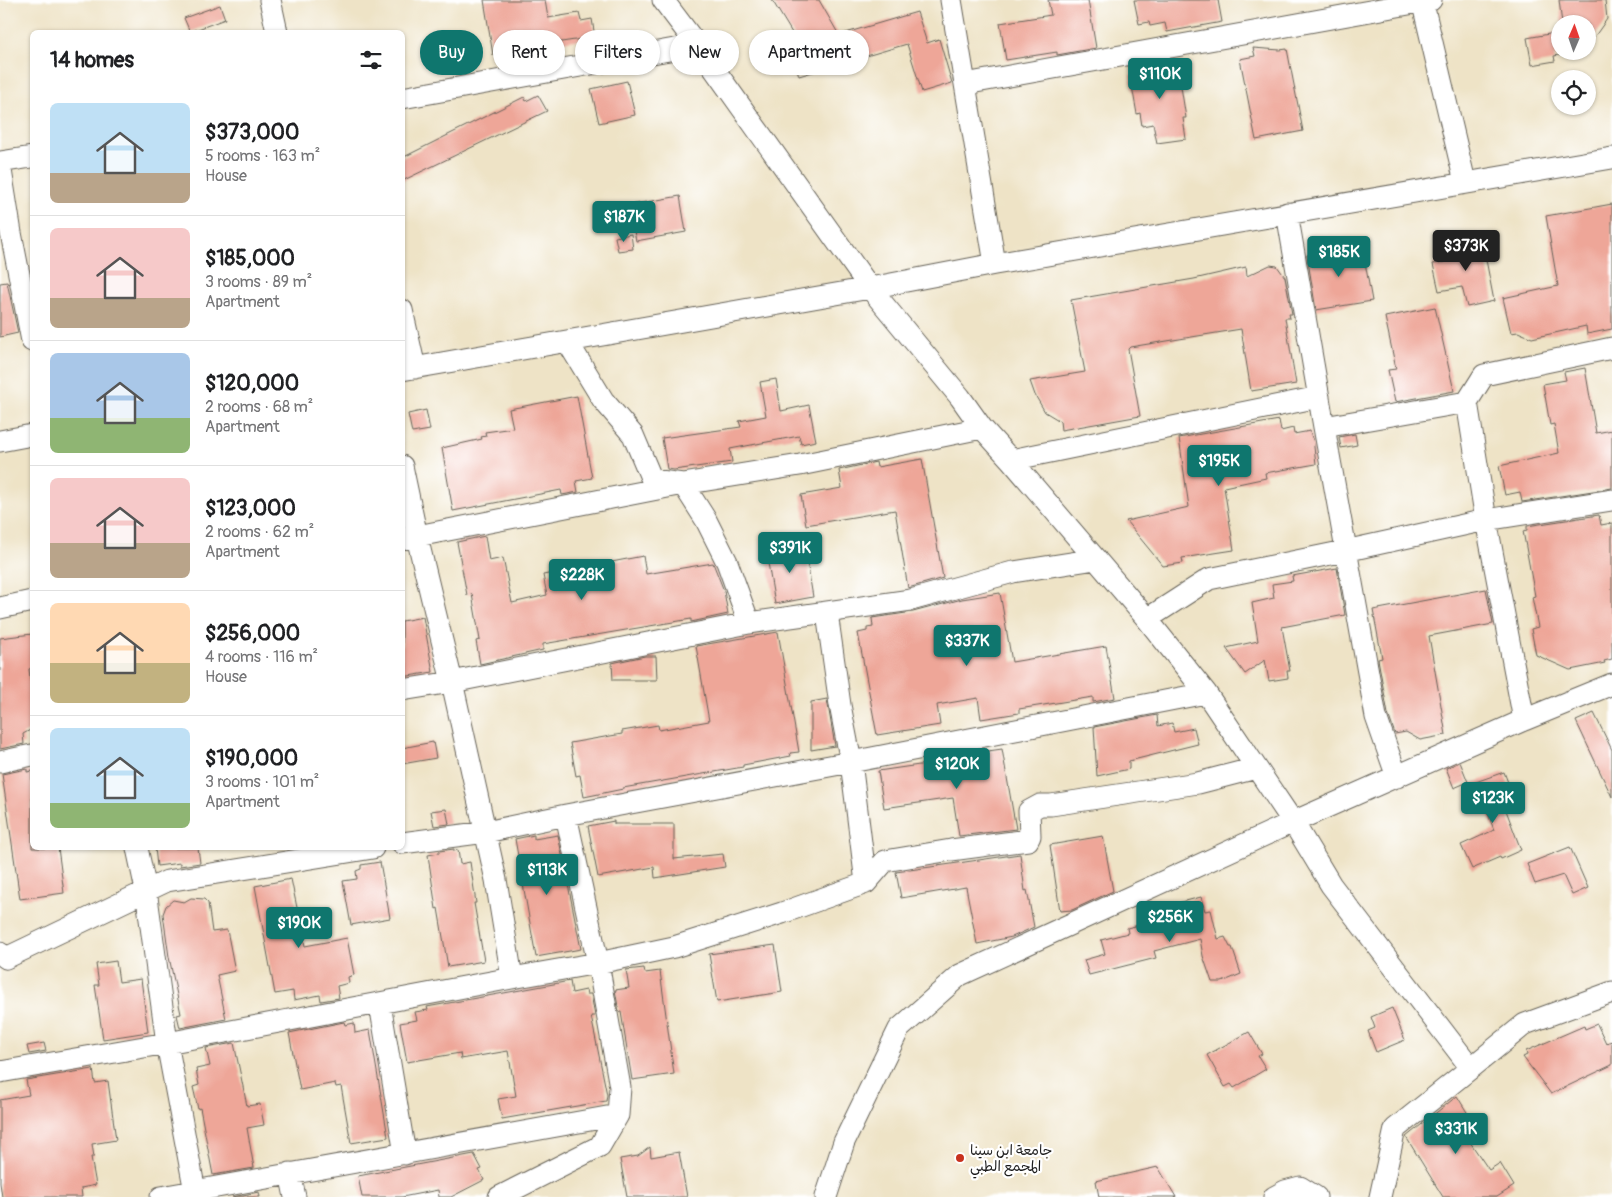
<!DOCTYPE html>
<html lang="en">
<head>
<meta charset="utf-8">
<style>
  body { margin:0; font-family:Pangolin,"Playpen Sans Arabic",sans-serif; background:#f6f6f6; color:#202124; height:100vh; display:flex; flex-direction:column; font-size:19px; white-space:nowrap }
  * { box-sizing:border-box; margin:0 }
  p { font-size:16px; color:#757577 }
  .icon { flex:none; width:28px; height:28px; fill:none; stroke:currentColor; stroke-width:2; stroke-linecap:round; stroke-linejoin:round }
  .map { position:relative; flex:1; overflow:hidden }
  .drawer { position:absolute; left:30px; top:30px; width:375px; height:820px; display:flex; flex-direction:column; background:#fff; border-radius:8px; box-shadow:0 1px 4px #0004 }
  .drawer>* { flex:none }
  .top-card { position:absolute; left:420px; top:30px; width:475px; height:45px; display:flex; gap:10px }
  .needle { width:32px; rotate:2deg }
  .buttons { position:absolute; left:1551px; top:15px; display:grid; gap:10px }
  .buttons a { display:grid; place-items:center; width:45px; height:45px; border-radius:50%; background:#fff; box-shadow:0 1px 4px #0004; font-size:25px }
  .price { position:absolute; translate:-50% -42px; padding:0 11px; border-radius:5px; background:#0f766e; color:#fff; font-size:16px; line-height:32px; filter:drop-shadow(0 1px 2px #0008) }
  .price::after { content:''; position:absolute; left:50%; top:30px; width:15px; height:11px; margin-left:-8px; background:inherit; clip-path:polygon(0 0,100% 0,50% 100%) }
  .price.current { background:#222; color:#fff }
  ul { padding:0; list-style:none }
  li { display:flex; align-items:center; gap:15px; height:125px; padding:0 20px }
  li+li { border-top:1px solid #e0e0e0 }
  li span { display:grid; place-items:center; flex:none; width:140px; height:100px; border-radius:8px; color:#555 }
  li>.icon { margin-inline-start:auto }
  span .icon { width:60px; height:60px; fill:#fffc; stroke-width:1 }
  li b { font-size:21px }
  h2 { display:flex; justify-content:space-between; align-items:center; height:60px; padding:0 20px; font-size:21px }
  .tag { padding:0 18px; border-radius:22px; background:#fff; box-shadow:0 1px 4px #0004; font-size:18px; line-height:45px }
  .tag.current { background:#0f766e; color:#fff }
  .map>svg:first-child { display:block }
  .building { fill:#eea698 }
  .lines { fill:none; stroke-linecap:round; stroke-linejoin:round }
  .minor-casing { stroke:#666258; stroke-width:23 }
  .minor { stroke:#fff; stroke-width:21 }
  .poi-dot { fill:#c8321e; stroke:#fff; stroke-width:2 }
  .labels { text-anchor:middle; dominant-baseline:central; stroke-width:4.5; stroke-linejoin:round; paint-order:stroke }
  .poi-label { font-size:14px; fill:#1c1c1c; stroke:#fff; text-anchor:start }
</style>
</head>
<body>
<div class="map">
<svg width="1612" height="1197" viewBox="0 0 1612 1197">
  <rect width="100%" height="100%" fill="#fff"/>
  <filter id="ink" filterUnits="userSpaceOnUse"><feTurbulence type="fractalNoise" baseFrequency=".02" numOctaves="2"/><feDisplacementMap in="SourceGraphic" scale="10" xChannelSelector="R" yChannelSelector="G"/><feConvolveMatrix kernelMatrix="1 2 1 2 8 2 1 2 1" color-interpolation-filters="sRGB"/></filter>
  <filter id="wash" filterUnits="userSpaceOnUse"><feTurbulence type="fractalNoise" baseFrequency=".0096" numOctaves="4" result="noise"/><feDisplacementMap in="SourceGraphic" scale="20" xChannelSelector="R" yChannelSelector="G"/><feGaussianBlur stdDeviation="1.12" result="paint"/><feColorMatrix in="noise" values="0 0 0 0 0 0 0 0 0 0 0 0 0 0 0 0 0 1.4 0 .05"/><feComposite in="paint" operator="in"/></filter>
  <g filter="url(#wash)">
    <rect width="100%" height="100%" fill="#eee3c6"/>
    <g id="blocks">
      <path class="building" d="M484,0h61l3,18 31,-5 2,8 11,-2 3,18 -67,10v3l-35,5z
        M772,0h47l20,35 78,-23 10,31 12,-4 13,44 -30,9 -15,-48 -108,32 -8,-27 9,-3z
        M1048,0h40l8,48 -39,7v-3l-51,8 -6,-37 51,-8z
        M1134,0h84l4,22 -55,10 -2,-9 -15,3 -1,-4 -10,2z
        M1559,0h46l2,19 -19,27v-22h-26z
        M220,5l5,14 -35,13 -6,-14z
        M1560,32v19h23l-29,5 1,5 -23,4 -5,-27z
        M1253,48l27,2 7,-1 16,82 -47,9 -16,-81 15,-3z
        M1170,60l3,15 6,-1 7,44h-3l3,21 -29,4 -4,-19 -11,2 -2,-13 -3,1 -7,-39h4l-2,-8z
        M627,81l8,34 -36,8 -8,-34z
        M538,95l9,16 -145,70v-23l122,-61 2,4z
        M680,196l6,36 -50,9 -7,-36z
        M1612,204v125l-25,5 -1,-8 -54,12 -14,-6 -7,1 -8,-35 55,-12 -12,-70z
        M631,234l2,15 -15,2 -3,-14z
        M1482,239l12,62 -27,6 -5,-20 -23,4 -6,-27 11,-2 -3,-15z
        M1362,246l10,55 -56,9 -9,-55z
        M1270,265l7,1 8,11 7,37h-3l1,4h-5l11,66 -45,7 -10,-62 -111,18 -2,2 12,67 -79,14 -1,-9 -15,-9 -10,-17 -5,-14 55,-9 -14,-72 123,-21 52,-12 1,9z
        M7,282l11,51 -18,4v-54z
        M1435,307l19,84 -59,11 -7,-32 8,-1 -11,-52z
        M1585,368l11,65 16,-3v58l-90,14 -2,-10 -15,3 -6,-29 60,-13 -5,-29 -4,1 -7,-41 23,-4 -2,-8z
        M776,379l5,32 28,-6 7,36 -15,3 -2,-8 -69,13 2,13 -58,8 -7,-1 -5,-31 79,-11 -2,-6 27,-5 -6,-34z
        M577,396l15,82 -16,3 2,11 -16,3 -1,-5 -108,21 -11,-63 40,-9 -1,-2 5,-1 -1,-4 28,-4 -4,-19z
        M426,410l4,20 -18,3 -4,-19z
        M1279,420l2,11 12,-3 1,6 16,-3 2,7h1l3,26 -51,9 1,5 -42,9 10,63 -52,8 1,5 -20,3 -37,-45 63,-14 -10,-69z
        M1355,434l2,11 -16,3 -2,-11z
        M922,459l21,119 -35,10 -13,-78 -89,15 -5,-30 41,-7 -3,-18 37,-8 1,5z
        M1599,515l2,10 11,-2v136l-8,2 1,2 -35,7 -34,-15 -5,-26 7,-2 -6,-30 3,-1 -12,-65 4,-1v-4z
        M485,536l4,25 14,-3 9,45 35,-8 -4,-20 100,-19 3,18 67,-11 11,28 4,23 -37,8v-3l-148,25v6l-63,14 -4,-23 4,-1 -8,-46 -5,1 -10,-53z
        M804,544l9,53 -38,7 -9,-53z
        M1337,568l8,47 -63,12 8,44h-3l1,7 -19,3 -4,-21 -20,14 -19,-26 32,-7 -6,-38 22,-5 -2,-14 21,-3 -1,-5z
        M1486,589l7,35 -64,12 17,99 -26,5 -14,-8 -11,2 -7,-20 -10,-55 4,-1 -9,-48z
        M1000,593l12,69 94,-16 9,52 -22,4v-5l-74,12v4l-38,6 -3,-21 -41,7 3,20 -63,10 -19,-102 9,-2v-3l6,-1 -1,-9 41,-6 49,-13z
        M423,617l10,55 -31,5v-56z
        M778,632l21,120 -9,1 1,3 -48,9v2l-120,21v1l-39,8 -4,-22 -4,1 -6,-33 52,-9v-3l36,-6 1,5 50,-9 -13,-75z
        M32,634v34l-3,1 3,25v35l-9,5 1,10 -24,5v-111z
        M645,656h11l1,24h-44l-1,-17z
        M827,699l8,47 -24,4v-48z
        M1594,713l18,37v47l-36,-76z
        M1157,715l1,11 14,-3 2,9 20,-4 4,16 -69,17v8l-32,7 -3,-49z
        M433,742l3,16 -34,6v-16z
        M1002,749l14,80 -57,7 -6,-38 -69,10 -6,-37 69,-10 -1,-4z
        M1460,762l8,20 -14,6 -8,-20z
        M27,769v3l5,-1v77h26l6,45 -44,6 -18,-125z
        M1504,772l8,21 -11,4 20,53 -20,9 -1,-2 -28,12 -11,-24 33,-15 -10,-27 -6,2 -8,-21z
        M446,809l3,15 -15,2 -3,-15z
        M614,821v3h60v35l49,-5 2,13 -70,11 -1,-11 -56,10 -10,-51z
        M534,835v4l24,-4 23,114 -45,8 -21,-118z
        M1103,836l10,55 -41,19 -12,1 -10,-66z
        M1570,847l18,41 -16,7 -9,-20 -28,9 -8,-20z
        M155,848h43l2,15 -20,3v-3l-23,3z
        M454,849v2l4,-1 2,14 10,-2 6,41h-2l10,58 -36,6 -10,-59 -2,1 -8,-54 11,-2v-2z
        M1020,854l5,37 2,-1 7,37 -22,10 -35,7 -11,-57 -65,11 -5,-26z
        M380,862l10,56 -39,7 -8,-44 14,-2 -1,-8 5,-2v-4z
        M291,879l14,67 42,-8 7,37 -6,2 1,6 -12,3 2,12 -18,3 -1,-6 -26,5 -1,-9 -18,3 -20,-108z
        M1201,897l4,14 6,-1 7,29 7,-2 5,10h2l9,27 -19,8h-10l-9,-26 -3,-17 -46,12 2,7 -67,17 -5,-15 21,-6 -4,-14 27,-7 -1,-5 20,-5 1,4 27,-7 4,-12 -1,-5z
        M191,898l13,1 4,4 4,29 15,-2 8,41 -18,4 9,44 -46,9 -3,-13 4,-1 -12,-57 -6,-43 3,-8 7,-6 11,2z
        M775,945l7,47 -65,10 -8,-48z
        M116,961l3,21 22,-3 7,53 -45,7 -8,-54h4l-3,-21z
        M644,968l1,5 15,-2 14,103 -42,6 -11,-68h-2l-4,-22 14,-2 -3,-18z
        M570,981l2,12 14,-3 1,4h4l4,22h-4l16,79 -1,6 -104,18 -4,-20 18,-3 -8,-45 -47,8 -1,-6 -53,9 -7,-39 17,-3 -2,-8 13,-2 -1,-3z
        M1392,1008l13,32 -29,12 -8,-21 7,-3 -4,-11z
        M344,1022l1,3 9,-2 1,10 15,-3 18,107 -37,6 -10,-57 -5,1 -1,-4 -35,7 -11,-57z
        M1597,1024l9,19 6,-2v24l-61,29 -28,-37 4,-2 -1,-4 58,-25 1,3z
        M1249,1032l13,22 -4,2 8,13 -32,19 -3,-4 -6,3 -18,-32z
        M44,1043l2,8 -17,3 -2,-8z
        M234,1043l13,63 13,-2 4,21 -17,3 7,40 -41,7 -13,-67 -2,1 -5,-22 6,-2 -3,-16 14,-3 -4,-18z
        M93,1069l2,14 13,-2 8,59 -24,4 2,13h-3l5,28 -15,3 1,9h-80l-2,-14v-83l29,-5 -3,-15z
        M1457,1096l24,39 -11,7 19,28 11,-7 14,23 -17,11h-54l-37,-60z
        M650,1147l1,10 28,-5 8,45h-60l-7,-38 18,-3z
        M474,1154l8,15 -3,1 5,10 -33,17h-12l-1,-7 -36,7h-40l-4,-21z
        M1158,1167l18,30h-77l-3,-16z
        M259,1192l1,5h-28z"/>
    </g>
  </g>
  <g filter="url(#ink)">
    <use href="#blocks" fill-opacity="0" stroke="#666258" stroke-width="1"/>
    <g class="lines">
      <g class="minor-casing">
        <path id="minor" d="M270,0l7,32
          M663,0l34,45 173,243 90,109 22,31 29,32 136,159 59,74 87,129 38,63 140,183 -76,61 -15,68
          M951,0l44,264
          M1422,0l43,182
          M965,84l466,-84
          M402,98l295,-53
          M0,162l32,-5
          M0,164l11,69 21,108
          M1287,213l37,214 143,-25 17,-27 128,-27
          M402,310l13,58
          M567,341l36,59 30,35 19,45 31,4 23,36 21,42 22,61
          M402,370l468,-82 125,-24 617,-106
          M1467,402l19,118 38,200
          M1324,427l52,290 21,60
          M0,441l32,-6
          M1011,460l308,-63
          M402,466l15,71 35,145 44,198 16,98
          M402,539l281,-55 117,-19 182,-37
          M0,608l32,-7
          M827,613l13,92 11,57 15,121
          M1147,619l62,-40 136,-28 141,-31 126,-20
          M402,690l50,-8 297,-59 162,-23 102,-28 83,-13
          M0,762l32,-7
          M402,843l84,-11 80,-17 285,-53 355,-69
          M137,848l9,42 21,153 29,154
          M0,953l6,5 161,-77 206,-33
          M380,1004l25,150
          M1471,1068l54,-44 87,-32
          M0,1072l167,-29 345,-65 86,-15 76,-16 108,-34 84,-30 19,-22 66,-11 77,-10 2,-4 -1,-25 11,-6h11l147,-22 58,-15
          M290,1173l5,24
          M161,1197l457,-82
          M499,1197l101,-51 18,-31 2,-28 -22,-124 -32,-148
          M826,1197l18,-55 55,-113 61,-54 333,-153 231,-102 88,-36
          M1274,1197l11,-6 15,-4 16,10"/>
      </g>
      <use href="#minor" class="minor"/>
    </g>
  </g>
  <circle class="poi-dot" cx="960" cy="1158" r="5"/>
  <g class="labels">
    <g class="poi-label">
      <text x="970" y="1150">جامعة ابن سينا<tspan x="970" dy="16">المجمع الطبي</tspan></text>
    </g>
  </g>
</svg>
<div class="buttons">
<a><svg class="needle" viewBox="-14 -14 28 28"><path d="M0-13l5 13h-10z" fill="#e53935"/><path d="M0 13l5-13h-10z" fill="#757577"/></svg></a>
<a><svg class="icon" aria-label="locate" viewBox="0 0 24 24"><circle cx="12" cy="12" r="6"/><path d="M12 2v4M12 18v4M2 12h4M18 12h4"/></svg></a>
</div>
<b class="price" style="left:1160px;top:100px">$110K</b>
<b class="price" style="left:624px;top:243px">$187K</b>
<b class="price current" style="left:1466px;top:272px">$373K</b>
<b class="price" style="left:1339px;top:278px">$185K</b>
<b class="price" style="left:1219px;top:487px">$195K</b>
<b class="price" style="left:790px;top:574px">$391K</b>
<b class="price" style="left:582px;top:601px">$228K</b>
<b class="price" style="left:967px;top:667px">$337K</b>
<b class="price" style="left:957px;top:790px">$120K</b>
<b class="price" style="left:1493px;top:824px">$123K</b>
<b class="price" style="left:547px;top:896px">$113K</b>
<b class="price" style="left:1170px;top:943px">$256K</b>
<b class="price" style="left:299px;top:949px">$190K</b>
<b class="price" style="left:1456px;top:1155px">$331K</b>
<div class="top-card">
<a class="tag current">Buy</a>
<a class="tag">Rent</a>
<a class="tag">Filters</a>
<a class="tag">New</a>
<a class="tag">Apartment</a>
</div>
<section class="drawer">
<h2>14 homes<svg class="icon" aria-label="filters" viewBox="0 0 24 24"><path d="M4 7h16M4 17h16"/><circle cx="9" cy="7" r="2"/><circle cx="15" cy="17" r="2"/></svg></h2>
<ul>
<li><span style="background:linear-gradient(#bfe0f5 70%,#b9a48a 0)"><svg class="icon" aria-label="home" viewBox="0 0 24 24"><path d="M3 11l9-7 9 7M6 9v11h12V9"/></svg></span><div><b>$373,000</b><p>5 rooms · 163 m²</p><p>House</p></div></li>
<li><span style="background:linear-gradient(#f6c9c9 70%,#b9a48a 0)"><svg class="icon" aria-label="home" viewBox="0 0 24 24"><path d="M3 11l9-7 9 7M6 9v11h12V9"/></svg></span><div><b>$185,000</b><p>3 rooms · 89 m²</p><p>Apartment</p></div></li>
<li><span style="background:linear-gradient(#a9c7e8 65%,#8fb573 0)"><svg class="icon" aria-label="home" viewBox="0 0 24 24"><path d="M3 11l9-7 9 7M6 9v11h12V9"/></svg></span><div><b>$120,000</b><p>2 rooms · 68 m²</p><p>Apartment</p></div></li>
<li><span style="background:linear-gradient(#f6c9c9 65%,#b9a48a 0)"><svg class="icon" aria-label="home" viewBox="0 0 24 24"><path d="M3 11l9-7 9 7M6 9v11h12V9"/></svg></span><div><b>$123,000</b><p>2 rooms · 62 m²</p><p>Apartment</p></div></li>
<li><span style="background:linear-gradient(#ffd9b3 60%,#c2b280 0)"><svg class="icon" aria-label="home" viewBox="0 0 24 24"><path d="M3 11l9-7 9 7M6 9v11h12V9"/></svg></span><div><b>$256,000</b><p>4 rooms · 116 m²</p><p>House</p></div></li>
<li><span style="background:linear-gradient(#bfe0f5 75%,#8fb573 0)"><svg class="icon" aria-label="home" viewBox="0 0 24 24"><path d="M3 11l9-7 9 7M6 9v11h12V9"/></svg></span><div><b>$190,000</b><p>3 rooms · 101 m²</p><p>Apartment</p></div></li>
</ul>
</section>
</div>
</body>
</html>
